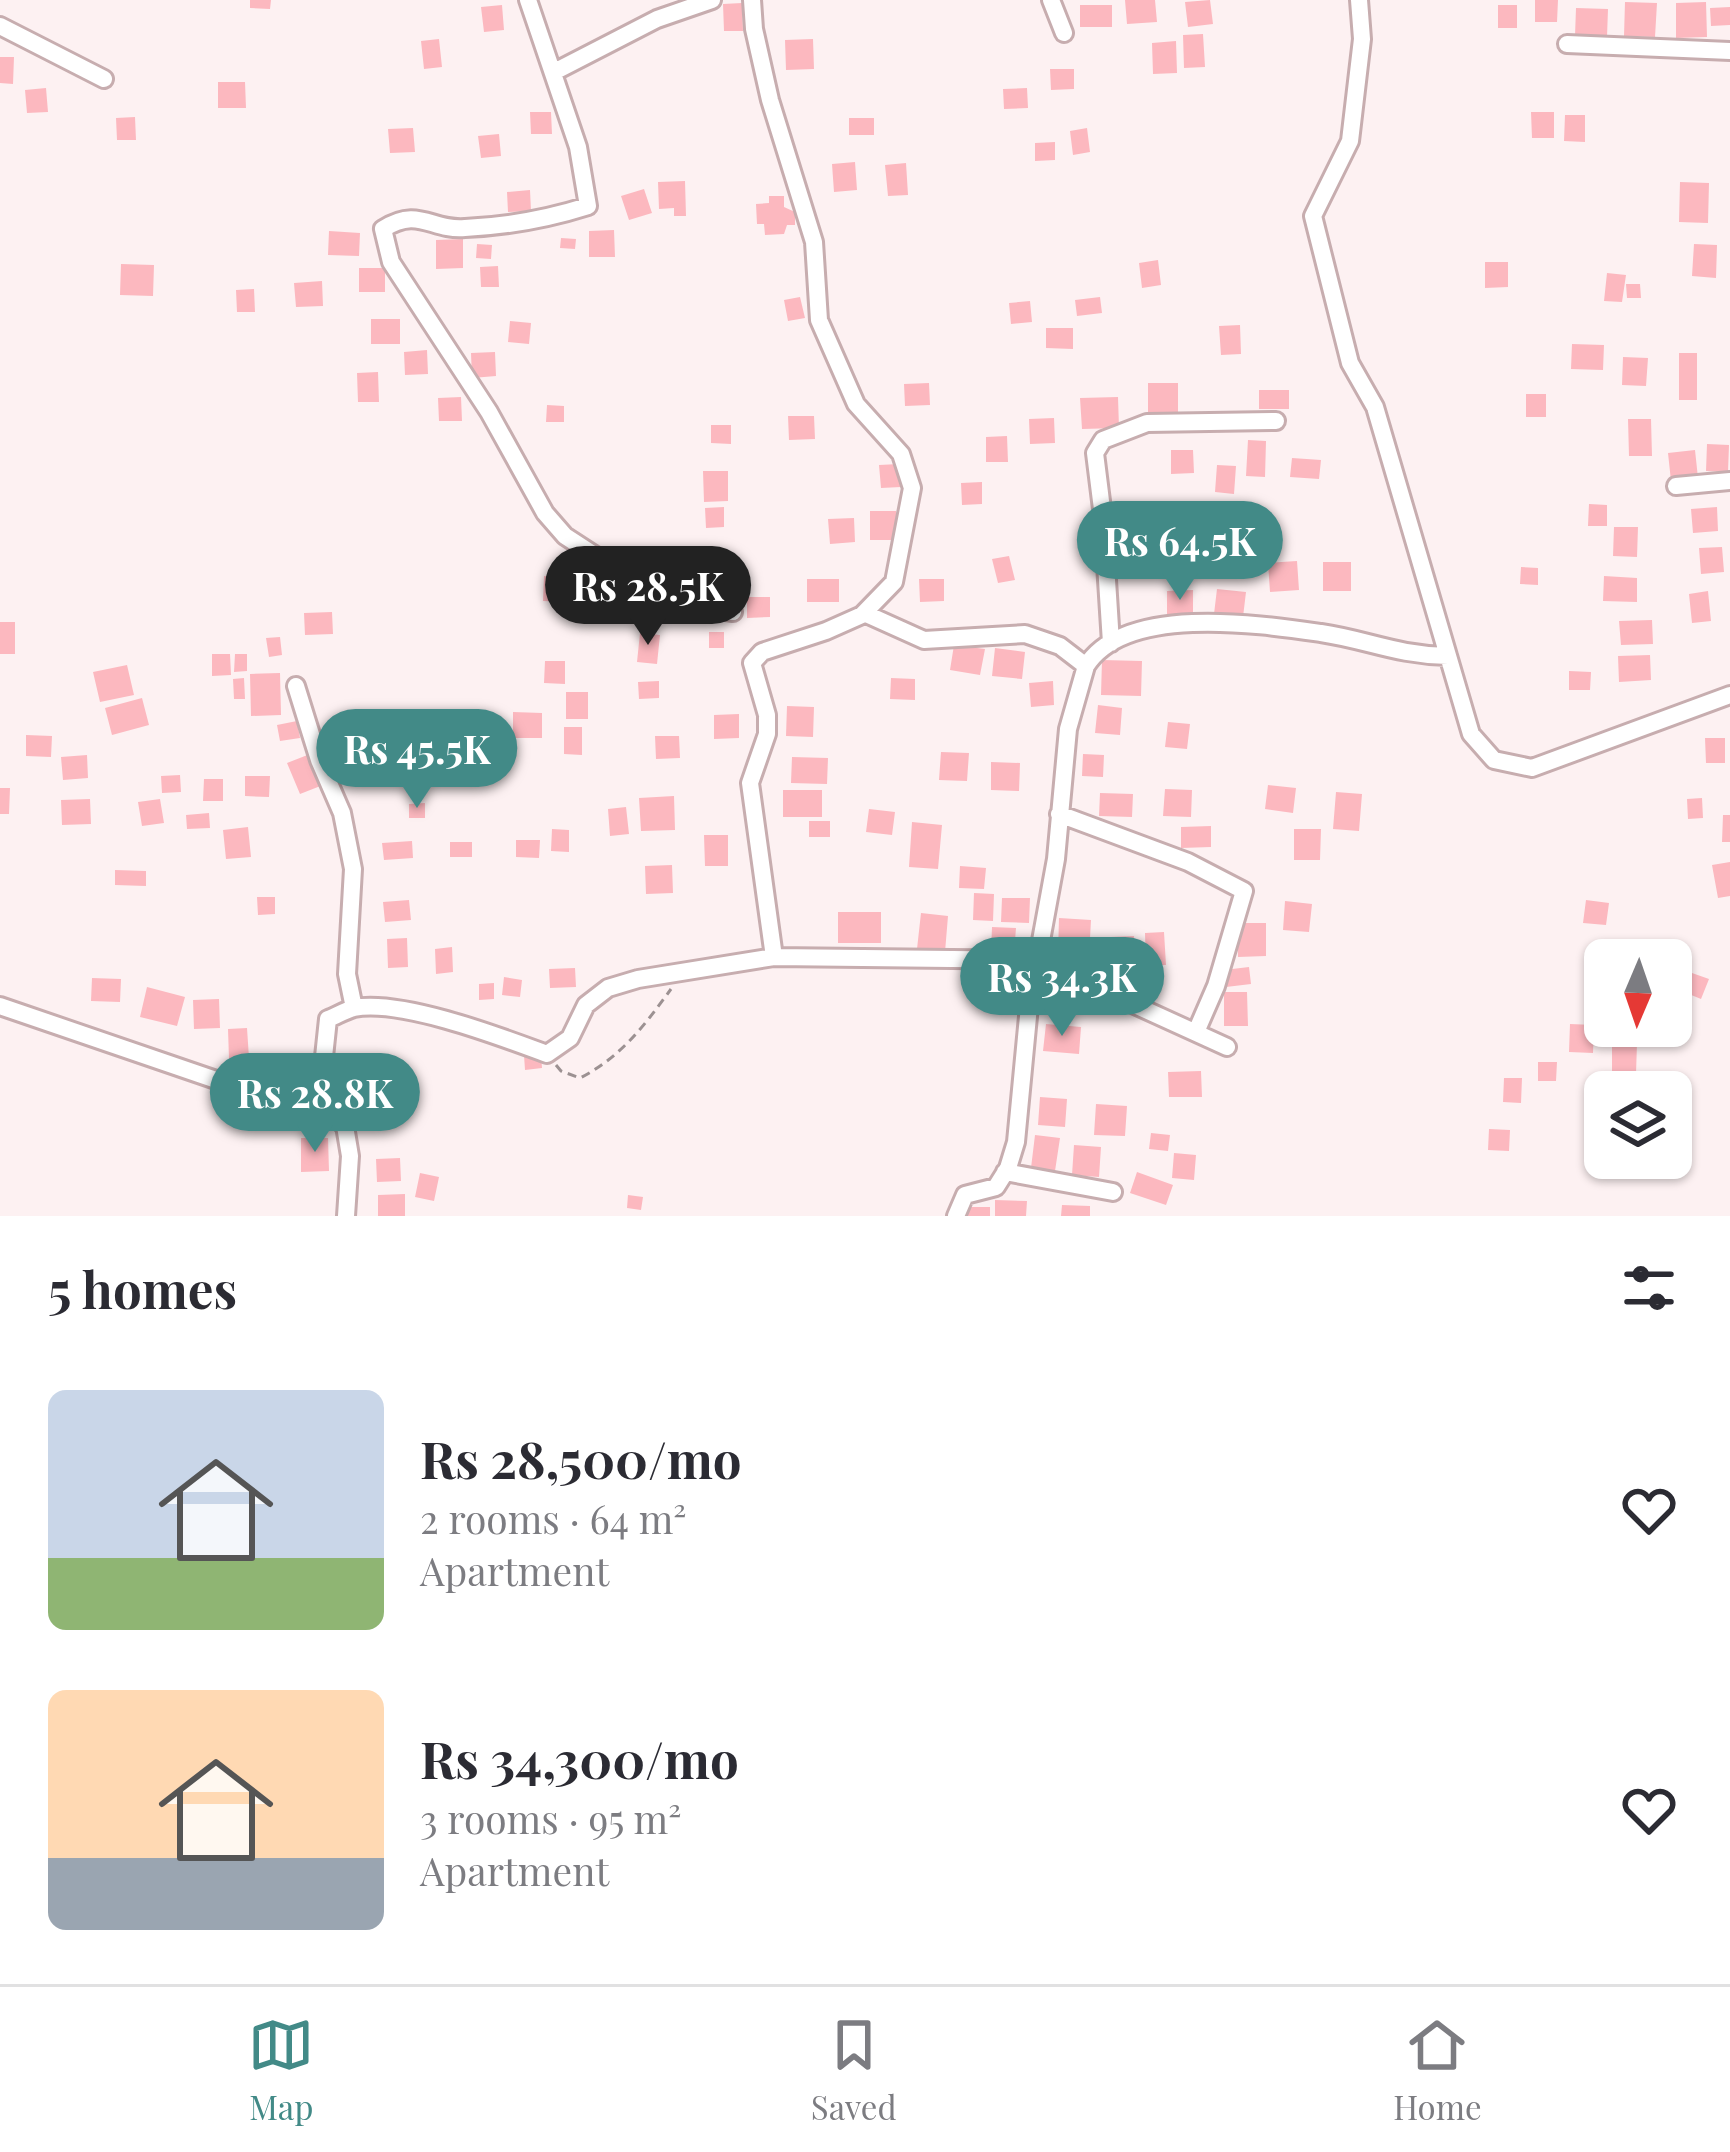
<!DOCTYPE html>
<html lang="en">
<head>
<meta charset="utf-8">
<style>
  body { margin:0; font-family:"Playfair Display",serif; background:#f2f2f3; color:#2b2b33; height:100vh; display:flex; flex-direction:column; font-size:45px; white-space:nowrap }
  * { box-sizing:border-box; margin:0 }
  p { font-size:39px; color:#7c7c81 }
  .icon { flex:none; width:66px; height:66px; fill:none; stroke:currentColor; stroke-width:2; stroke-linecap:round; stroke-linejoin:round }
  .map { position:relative; height:1216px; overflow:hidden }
  .details { display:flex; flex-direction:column; background:#fff; flex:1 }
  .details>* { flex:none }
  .needle { width:78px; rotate:182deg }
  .buttons { position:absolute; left:1584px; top:939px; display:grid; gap:24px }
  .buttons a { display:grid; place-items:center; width:108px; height:108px; border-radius:18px; background:#fff; box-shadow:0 3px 9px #0004; font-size:60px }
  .price { position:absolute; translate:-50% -102px; padding:0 27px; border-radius:42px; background:#428a87; color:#fff; font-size:39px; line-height:78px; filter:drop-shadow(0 3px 6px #0008) }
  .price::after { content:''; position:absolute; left:50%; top:72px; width:36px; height:27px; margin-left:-18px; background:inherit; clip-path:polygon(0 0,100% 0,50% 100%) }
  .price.on { background:#222; color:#fff }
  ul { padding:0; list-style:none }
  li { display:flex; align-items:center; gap:36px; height:300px; padding:0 48px }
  li span { display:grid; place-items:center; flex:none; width:336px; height:240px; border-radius:18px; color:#555 }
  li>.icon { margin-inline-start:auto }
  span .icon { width:144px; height:144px; fill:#fffc; stroke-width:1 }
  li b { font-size:51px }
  h2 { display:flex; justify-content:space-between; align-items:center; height:144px; padding:0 48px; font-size:51px }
  .menu { display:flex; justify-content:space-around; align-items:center; height:168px; border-top:3px solid #e1e1e2; background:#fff; font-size:33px; color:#7c7c81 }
  .menu a { display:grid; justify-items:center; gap:6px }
  .menu .on { color:#428a87 }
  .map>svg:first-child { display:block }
  .building { fill:#fcb8bf }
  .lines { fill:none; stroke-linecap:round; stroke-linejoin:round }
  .minor-casing { stroke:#c7adaf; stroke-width:22 }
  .path { stroke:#9c9192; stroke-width:3; stroke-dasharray:9 6; stroke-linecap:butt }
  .minor { stroke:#fff; stroke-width:16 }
</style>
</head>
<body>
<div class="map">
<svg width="1730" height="1216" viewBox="0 0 1730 1216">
  <rect width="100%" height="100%" fill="#fdf1f2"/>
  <path class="building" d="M250,0h21l-1,9 -20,-1z
    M1125,0h30l2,22 -30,2z
    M1210,0l3,24 -25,3 -3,-25z
    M1535,0h23l-1,22h-22z
    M1625,2l32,1 -2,34 -31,-1z
    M1706,2l1,35 -31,1v-35z
    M742,3l1,28h-19l-1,-27z
    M502,5l2,25 -20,2 -3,-25z
    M1080,5h32v22h-32z
    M1498,5h19v23h-19z
    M1730,7v18l-19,1 -1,-18z
    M1576,8l32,1 -1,28 -32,-1z
    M1203,34l2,33 -21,1 -1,-33z
    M439,39l3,28 -18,2 -3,-28z
    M813,39l1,30 -28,1 -1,-30z
    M1176,41l1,32 -24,1 -1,-31z
    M0,57h14l-1,27 -13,-1z
    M1050,69h24v20l-23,1z
    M218,82h27l1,26h-28z
    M46,88l2,24 -21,1 -2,-23z
    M1027,88l1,20 -24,1 -1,-20z
    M530,112h21l1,22h-21z
    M1531,112h23v26h-22z
    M1565,115h20v27l-21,-1z
    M135,117l1,23h-19l-1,-22z
    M849,118h25v17h-25z
    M413,128l2,24 -25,1 -2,-24z
    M1087,128l3,24 -17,3 -3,-24z
    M499,134l2,22 -20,2 -3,-22z
    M1055,142v18l-20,1v-18z
    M855,162l2,28 -23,2 -2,-28z
    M906,163l2,32 -20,1 -3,-31z
    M685,181l1,35h-12v-8l-15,1 -1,-27z
    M1680,182l29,1 -1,40 -29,-1z
    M644,189l8,24 -23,7 -8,-24z
    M530,190l1,21 -23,1 -1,-20z
    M769,196h15v11l11,5v13h-8l-3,9 -19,1 -1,-11h-7l-1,-20 13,-1z
    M614,230l1,27h-26v-26z
    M329,231l31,2 -1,23 -31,-1z
    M561,238l15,1 -1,10 -15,-1z
    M463,239v29l-27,1v-29z
    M477,244l15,1 -1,14 -15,-1z
    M1694,244l23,1 -1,33 -24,-2z
    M1158,260l3,25 -19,3 -3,-25z
    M1485,262h23v25l-23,1z
    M121,264l33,1 -1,31 -33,-1z
    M498,266l1,21h-18l-1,-20z
    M359,268h26v24h-26z
    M1607,273l19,2 -4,27 -18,-1z
    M322,281l1,25 -27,1 -2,-24z
    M1626,284h14l1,14h-14z
    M254,289l1,23h-18l-1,-22z
    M800,297l5,21 -17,3 -4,-21z
    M1100,297l2,16 -25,3 -2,-16z
    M1030,301l2,21 -21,2 -2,-21z
    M371,319h29v25h-29z
    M510,321l21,2 -2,21 -21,-2z
    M1240,325l1,29 -20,1 -2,-29z
    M1046,328h27v21l-27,-1z
    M1572,344l32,1 -1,25 -32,-1z
    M427,350l1,24 -23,1 -1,-23z
    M495,352l1,24 -24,2 -1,-25z
    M1679,353h18v47h-18z
    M1623,357l25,1 -2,28 -24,-1z
    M378,372l1,30h-21l-1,-29z
    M929,383l1,22 -25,1 -1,-22z
    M1148,383h30v29h-30z
    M1259,390h30v19h-30z
    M1526,394h20v23h-20z
    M461,397l1,24h-23l-1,-23z
    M1118,397l1,31 -37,1 -2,-31z
    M547,405l17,1v16h-18z
    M788,416h26l1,23 -26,1z
    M1054,418l1,25 -25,1 -1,-25z
    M1628,419h23l1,37h-23z
    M711,425h20v19l-20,-1z
    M1007,436l1,26h-22v-25z
    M1248,440l18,1 -1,36 -19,-1z
    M1707,444l22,1 -1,27 -22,-1z
    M1171,450h22l1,23 -23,1z
    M1695,450l3,28 -27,3 -3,-28z
    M1292,458l29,2 -2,19 -29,-2z
    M899,464l2,23 -20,1 -2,-23z
    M1217,465l19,1 -2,28 -19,-2z
    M703,471h25v30l-24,1z
    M982,482v22l-20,1 -1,-22z
    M1589,504l18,1v21h-19z
    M724,507v20l-18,1 -1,-20z
    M1717,507l1,24 -25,2 -2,-24z
    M1172,509l2,32 -25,2 -2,-32z
    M870,511h26v29h-26z
    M854,518l1,24 -25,2 -2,-25z
    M1614,527h24l-1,30 -24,-1z
    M1198,539l4,34 -20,2 -4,-33z
    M1722,547l2,25 -23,2 -2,-26z
    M1009,556l6,24 -17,3 -6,-24z
    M1140,557h21l1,21 -22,1z
    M1297,561l2,29 -29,2 -2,-29z
    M1323,562h28v29h-28z
    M1521,567l17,1v17l-18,-1z
    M544,576l25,2 -1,24 -25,-1z
    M1604,576l33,2v24l-34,-1z
    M807,579h32v23h-32z
    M919,579h25v22l-24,1z
    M600,588l25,1 -1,21 -25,-1z
    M1217,589l29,3 -3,25 -29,-3z
    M1193,590v26h-26v-25z
    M1708,591l3,30 -19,2 -3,-29z
    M747,597h23v20l-23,1z
    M332,612l1,22 -28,1 -1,-22z
    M1652,620l1,24 -32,1 -2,-24z
    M0,622h15v32h-15z
    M709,632h15v16h-15z
    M640,633l20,2 -3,29 -20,-2z
    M280,637l2,18 -13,2 -3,-19z
    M954,645l31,4 -5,26 -30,-5z
    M995,648l30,4 -3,27 -30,-3z
    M212,654h18l1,21 -19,1z
    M235,654h12v17l-13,1z
    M1650,655l1,25 -32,2 -1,-26z
    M1102,660l40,1 -1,35 -40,-1z
    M545,661h20v23l-21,-1z
    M127,665l7,30 -34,7 -7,-30z
    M1569,671l22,1 -1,18h-21z
    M280,673l1,42 -30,1 -1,-42z
    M244,678l1,21h-11l-1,-20z
    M891,678l24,1v21l-25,-1z
    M659,681v17l-20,1 -1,-17z
    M1053,681l1,24 -23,2 -2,-24z
    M566,692h22v27h-22z
    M142,698l7,27 -37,10 -7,-27z
    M1098,705l24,3 -2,27 -25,-2z
    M787,706l27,1 -1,30 -27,-1z
    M513,712l29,1v25h-29z
    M739,714v24l-25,1v-24z
    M297,721l3,17 -20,3 -3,-16z
    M1168,722l22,2 -3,25 -22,-2z
    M564,727h18v28l-18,-1z
    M26,735l26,1 -1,21 -25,-1z
    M655,736h24l1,22 -24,1z
    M1705,738h20v25h-19z
    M326,740h16v20h-16z
    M348,749l20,2 -1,26 -20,-1z
    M941,752l28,1 -2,28 -28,-1z
    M310,754l13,31 -23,9 -13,-31z
    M1083,754l21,1 -1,22 -21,-1z
    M87,755l1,23 -25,2 -2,-23z
    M792,757l36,1 -1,26 -36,-1z
    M991,762l29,1 -1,28 -28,-1z
    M180,775l1,17 -19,1 -1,-17z
    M245,776h25l-1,21 -24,-1z
    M204,779h19v22h-20z
    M1268,785l28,3 -3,25 -28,-4z
    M0,788h10l-1,26h-9z
    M1165,789l27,1 -1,27 -28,-1z
    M783,790h39v27h-39z
    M1336,792l26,2 -3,37 -26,-2z
    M1100,793l33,1 -1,23 -33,-1z
    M674,796l1,34 -34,1 -2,-33z
    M1702,798l1,20 -15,1 -1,-20z
    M90,799l1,25 -29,1 -1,-25z
    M160,799l4,24 -22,3 -4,-24z
    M425,803v15h-16v-14z
    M626,807l3,27 -19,2 -2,-27z
    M869,809l26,3 -3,23 -26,-3z
    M209,813l1,15 -23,1 -1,-14z
    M1723,815h7v27h-8z
    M809,821h21v16h-21z
    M912,822l30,3 -4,44 -29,-2z
    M1211,826v21l-30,1v-21z
    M248,827l3,30 -25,2 -3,-29z
    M552,829l17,1v22l-18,-1z
    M1294,829h27l-1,31h-26z
    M704,835h24v31h-23z
    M516,840h24l-1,18 -23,-1z
    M412,841l1,17 -29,2 -2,-17z
    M450,842h22v15h-22z
    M1730,862v34l-12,2 -6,-33z
    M672,865l1,28 -27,1 -1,-28z
    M960,866l26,2 -2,21 -25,-1z
    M115,870l31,1v15l-31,-1z
    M974,893l20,1 -1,27 -20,-1z
    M257,897h18v17l-17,1z
    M1002,898h28l-1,25 -28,-1z
    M409,900l2,20 -26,2 -2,-20z
    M1586,900l23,3 -3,22 -23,-2z
    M1285,901l27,3 -3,28 -26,-2z
    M838,912h43v31h-43z
    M921,913l27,3 -3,36 -28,-3z
    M1059,918l32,2 -2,36 -31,-2z
    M1237,923h29v33l-28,1z
    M992,927l24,1 -2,25 -23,-1z
    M1164,932l2,33h-20l-1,-32z
    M1134,936l1,31 -23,1 -1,-31z
    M407,938l1,29 -20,1 -1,-29z
    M452,947l1,25 -17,2 -1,-25z
    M1249,967l2,17 -25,3 -2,-17z
    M575,968l1,19 -26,1 -1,-19z
    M1692,973l17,6 -8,20 -17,-7z
    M504,977l18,3 -2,17 -18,-2z
    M92,978l29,1 -1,23 -29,-1z
    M494,983v16l-15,1v-16z
    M147,987l38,10 -8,29 -37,-9z
    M1224,992h23l1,34h-24z
    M1671,992h9v26h-9z
    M219,999l1,29 -26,1 -1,-29z
    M1046,1024l35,3 -2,27 -36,-3z
    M1570,1024l24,1 -1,28 -24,-1z
    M247,1028l2,30 -20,1 -1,-30z
    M1612,1043h25l-1,31h-24z
    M541,1054l1,14 -17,2 -1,-15z
    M1538,1062h19l-1,19h-18z
    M1201,1071l1,26h-33l-1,-25z
    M1504,1078h18l-1,25 -18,-1z
    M252,1092l2,23 -30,2 -2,-23z
    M1040,1097l27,2 -2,28 -27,-2z
    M1096,1104l31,2 -2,30 -31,-1z
    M1671,1126h11l1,23 -12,1z
    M1489,1129l21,1 -1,21 -21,-1z
    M1151,1133l19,2 -2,16 -19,-2z
    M1035,1135l25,3 -5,33 -24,-3z
    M301,1138h27l1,33 -28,1z
    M1074,1145l27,2 -2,30 -27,-2z
    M1596,1151h9v7h11l1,19 -20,1z
    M1174,1153l22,2 -2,25 -22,-2z
    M400,1158l1,23 -24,1 -1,-23z
    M1137,1172l36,13 -7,20 -36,-12z
    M420,1173l19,4 -5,24 -19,-4z
    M405,1194v22h-27v-21z
    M628,1195l15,2 -2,13 -14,-2z
    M995,1200l32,1 -1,15h-31z
    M1062,1205l28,1v10h-29z
    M968,1207h22v9h-22z"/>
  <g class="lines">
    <g class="minor-casing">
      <path id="minor" d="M528,0l50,147 10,59c-41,13 -80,20 -123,22 -34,3 -46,-22 -82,1l8,33 98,150 56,101 20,23 80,52 40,17 48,7
        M1051,0l13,33
        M1359,0l3,39 -12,102 -37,75 37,147 25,44 96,327 23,26 38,8 198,-73
        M0,26l104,53
        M1567,44l163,7
        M554,72l103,-53 55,-19
        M1676,486l54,-5
        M864,613l60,27 101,-6 35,12 26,20 -18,63 -12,130 -27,147 -13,136 -8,26 -12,19 -31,8 -9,21
        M1111,643l-8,-126 -8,-64 8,-13 44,-17 129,-2
        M1086,666c39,-62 172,-42 235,-33 47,7 75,22 127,23
        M296,686l23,74 23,53 11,56 -6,105 7,34
        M1059,814l129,48 56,29 -28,95 -20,46
        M774,957l262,3 191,87
        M0,1006l219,75 100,23 26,22 5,30 -4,60
        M319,1104l9,-85c8,-3 18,-9 26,-11 48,-9 147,29 193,46l23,-16 16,-33 22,-17 30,-9 136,-22 -24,-174 17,-49v-19l-15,-52 10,-11 64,-21 36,-16 32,-33 18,-94 -11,-34 -45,-50 -37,-84 -5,-78 -44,-142 -16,-71 -2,-29
        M1005,1172l108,20"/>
    </g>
    <path class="path" d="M556,1065l5,6 19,7c41,-21 64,-52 91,-89"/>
    <use href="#minor" class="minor"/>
  </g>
</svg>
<div class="buttons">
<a><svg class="needle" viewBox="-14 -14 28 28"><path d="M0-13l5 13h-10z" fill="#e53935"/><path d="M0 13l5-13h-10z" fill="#7c7c81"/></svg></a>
<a><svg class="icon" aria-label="layers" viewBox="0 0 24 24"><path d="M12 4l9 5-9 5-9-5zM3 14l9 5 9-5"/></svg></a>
</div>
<b class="price" style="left:1180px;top:603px">Rs 64.5K</b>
<b class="price on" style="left:648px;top:648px">Rs 28.5K</b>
<b class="price" style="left:417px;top:811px">Rs 45.5K</b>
<b class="price" style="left:1062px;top:1039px">Rs 34.3K</b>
<b class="price" style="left:315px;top:1155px">Rs 28.8K</b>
</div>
<section class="details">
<h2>5 homes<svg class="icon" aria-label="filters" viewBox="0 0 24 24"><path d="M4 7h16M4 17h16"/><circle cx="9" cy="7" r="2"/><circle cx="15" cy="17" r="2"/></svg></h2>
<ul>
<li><span style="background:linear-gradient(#c9d6e8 70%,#8fb573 0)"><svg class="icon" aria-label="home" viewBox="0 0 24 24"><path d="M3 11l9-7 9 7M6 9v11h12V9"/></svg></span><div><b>Rs 28,500/mo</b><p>2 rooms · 64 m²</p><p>Apartment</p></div><svg class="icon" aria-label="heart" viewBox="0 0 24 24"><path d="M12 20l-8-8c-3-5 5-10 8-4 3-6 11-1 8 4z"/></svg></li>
<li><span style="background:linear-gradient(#ffd9b3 70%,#9aa5b1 0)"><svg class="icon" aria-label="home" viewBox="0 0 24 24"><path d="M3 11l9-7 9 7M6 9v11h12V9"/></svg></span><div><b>Rs 34,300/mo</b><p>3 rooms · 95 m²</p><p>Apartment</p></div><svg class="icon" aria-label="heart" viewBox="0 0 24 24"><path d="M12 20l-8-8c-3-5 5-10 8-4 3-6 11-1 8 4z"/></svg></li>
</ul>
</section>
<nav class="menu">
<a class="on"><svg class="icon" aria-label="map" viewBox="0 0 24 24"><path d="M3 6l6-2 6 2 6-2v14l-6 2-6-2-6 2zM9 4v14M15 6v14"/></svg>Map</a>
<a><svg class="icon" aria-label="saved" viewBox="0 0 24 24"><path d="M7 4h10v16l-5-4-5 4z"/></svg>Saved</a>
<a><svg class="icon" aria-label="home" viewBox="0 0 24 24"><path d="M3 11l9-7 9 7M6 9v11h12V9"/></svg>Home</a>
</nav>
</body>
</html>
